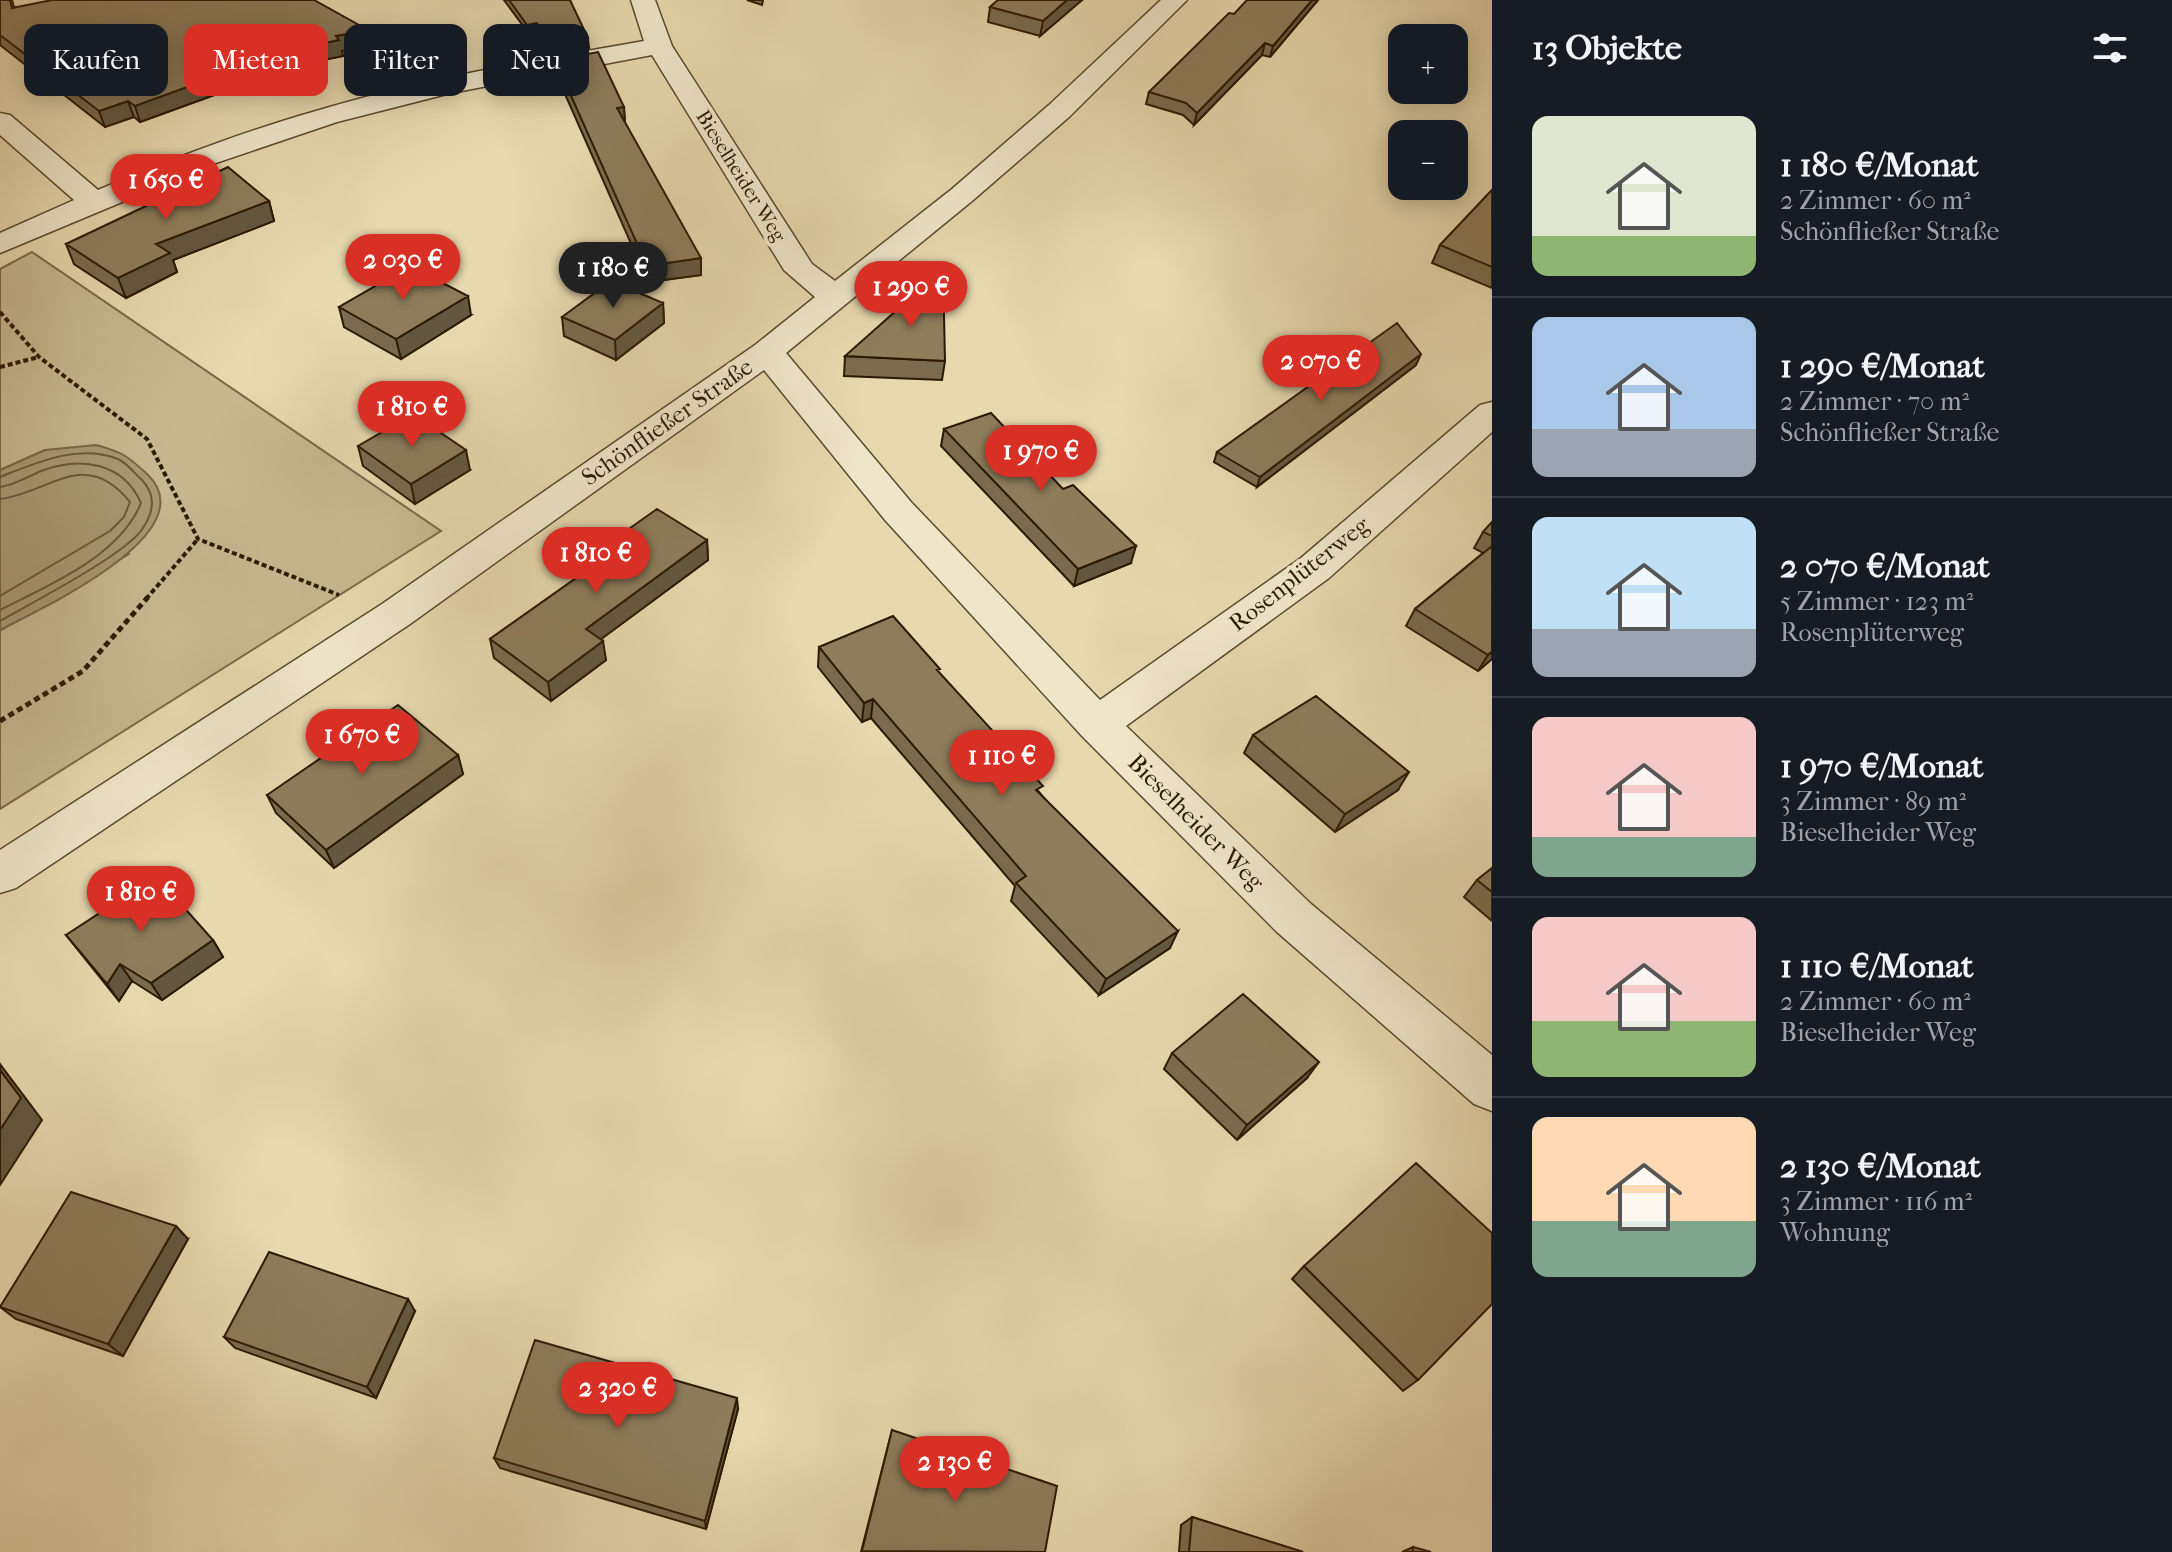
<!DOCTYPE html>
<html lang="de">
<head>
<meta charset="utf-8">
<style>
  body { margin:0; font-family:"IM FELL French Canon",serif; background:#242831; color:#f1f3f6; height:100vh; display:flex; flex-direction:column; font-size:30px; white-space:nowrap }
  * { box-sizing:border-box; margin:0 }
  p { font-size:26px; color:#9ea1a6 }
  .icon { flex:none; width:44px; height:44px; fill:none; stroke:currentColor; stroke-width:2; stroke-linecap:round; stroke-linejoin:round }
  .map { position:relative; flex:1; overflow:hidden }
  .side { display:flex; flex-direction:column; background:#171b24; width:680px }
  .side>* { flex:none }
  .banner { position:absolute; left:24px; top:24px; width:760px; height:72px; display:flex; gap:16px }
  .tools { position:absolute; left:1388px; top:24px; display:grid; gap:16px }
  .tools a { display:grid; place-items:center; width:80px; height:80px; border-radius:16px; background:#171b24; box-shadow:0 4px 20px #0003; font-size:40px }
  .price { position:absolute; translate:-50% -68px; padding:0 18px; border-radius:28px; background:#d93025; color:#fff; font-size:26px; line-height:52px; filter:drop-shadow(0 2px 4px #0008) }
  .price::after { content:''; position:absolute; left:50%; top:48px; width:24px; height:18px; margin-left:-12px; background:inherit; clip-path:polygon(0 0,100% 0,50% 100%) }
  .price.on { background:#222; color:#fff }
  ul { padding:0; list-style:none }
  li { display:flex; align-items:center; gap:24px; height:200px; padding:0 40px }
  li+li { border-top:2px solid #363941 }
  li span { display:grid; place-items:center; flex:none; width:224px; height:160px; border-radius:16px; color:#555 }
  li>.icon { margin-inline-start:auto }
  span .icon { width:96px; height:96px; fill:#fffc; stroke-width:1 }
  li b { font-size:34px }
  h2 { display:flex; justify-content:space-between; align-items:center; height:96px; padding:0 40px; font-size:34px }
  .tag { padding:0 28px; border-radius:16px; background:#171b24; box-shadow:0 4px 20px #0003; font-size:28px; line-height:72px }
  .tag.on { background:#d93025; color:#fff }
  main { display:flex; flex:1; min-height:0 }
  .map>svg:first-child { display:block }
  .green { fill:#c7b890; stroke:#7a684a; stroke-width:2 }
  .water { fill:#a89773; stroke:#776546; stroke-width:2 }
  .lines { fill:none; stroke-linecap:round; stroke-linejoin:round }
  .shore { stroke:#6a583b; stroke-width:2 }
  .street-casing { stroke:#5c492e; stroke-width:3 }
  .path-far1 { stroke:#2d1903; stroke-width:4; stroke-dasharray:5 3; stroke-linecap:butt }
  .path { stroke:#2d1903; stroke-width:5; stroke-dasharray:6 4; stroke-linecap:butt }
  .street { fill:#efe6ca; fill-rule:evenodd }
  .wall { fill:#7a6b4e; stroke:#2d1903; stroke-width:2 }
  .shaded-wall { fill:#635740; stroke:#2d1903; stroke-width:2 }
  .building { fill:#8e7c5b; stroke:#2d1903; stroke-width:2 }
  .labels { text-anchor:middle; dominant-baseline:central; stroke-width:8; stroke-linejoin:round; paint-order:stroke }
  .far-street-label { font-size:20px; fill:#2d1903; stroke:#efe6ca }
  .street-label { font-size:24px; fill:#2d1903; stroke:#efe6ca }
</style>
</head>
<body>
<main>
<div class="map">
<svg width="1492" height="1552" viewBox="0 0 1492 1552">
  <rect width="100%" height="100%" fill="#e7d8ad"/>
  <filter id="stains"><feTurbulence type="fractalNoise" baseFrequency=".0025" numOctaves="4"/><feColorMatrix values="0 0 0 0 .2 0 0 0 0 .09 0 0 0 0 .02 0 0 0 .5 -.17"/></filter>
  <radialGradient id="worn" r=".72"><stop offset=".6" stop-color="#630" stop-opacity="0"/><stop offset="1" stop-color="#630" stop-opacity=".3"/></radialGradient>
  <path class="green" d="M32,252l409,279 -441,278v-178l129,-77 -84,-104 -45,20v-201z"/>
  <path class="water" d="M96,445c26,7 32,11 52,30 59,58 -108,134 -148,155v-160l45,-20z"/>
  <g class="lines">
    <path class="shore" d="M0,477c36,-14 79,-34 118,-18 9,4 16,14 23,20 15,15 14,31 2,49 -16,26 -112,75 -143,93
      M0,487c15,-2 27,-10 41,-16 39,-15 82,-9 100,32 -22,54 -92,82 -141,107
      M0,499c50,-6 85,-53 130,3l-6,15 -14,14 -110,65"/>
    <g class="street-casing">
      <path id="street" d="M631,0h24l17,46 140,218 23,17 117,-92 97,-84 112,-105h26l-118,117 -97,84 -186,152 125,149 189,198 201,-142 179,-153 12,-3v30l-163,146 -203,148 185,178 181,151v56l-18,-7 -197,-172 -195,-196 -197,-216 -121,-150 -354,254 -394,264 -16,5v-43l382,-246 373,-259 60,-48 -31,-27 -132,-215 -201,38 -114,29 -124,42 -213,89v-20l74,-33 -74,-65v-22l10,2 88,75c71,-30 144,-58 218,-79 107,-32 218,-51 328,-70z"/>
    </g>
    <path class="path-far1" d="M0,312l39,45 108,82 51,100 141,56
      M0,367l39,-10
      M146,599l52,-60"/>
    <path class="path" d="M0,721l83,-50 65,-74"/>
    <use href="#street" class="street"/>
  </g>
  <path class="wall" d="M0,0h12l2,7 357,38 -29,6 1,5 -79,16 4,12 -40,6 -88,32 -6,-5 -29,10 -105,-82z
    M504,0h66l19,48 -41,7 -10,-23 -9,2z
    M747,0h16l-1,5z
    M998,0h84l-42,36 -52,-14 2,-15z
    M1318,0l-48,57 -8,-2 -68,70 -11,-10 -37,-11 3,-12 85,-78z
    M555,60l69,47 1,16 76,152 -53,7 -91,-206z
    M1492,190v98l-60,-25 8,-18z
    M269,201l5,20 -101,39 4,12 -51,26 -52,-34 -8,-20z
    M663,303l1,20 -48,37 -52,-24 -2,-19z
    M339,307l132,8 -70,44 -57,-32z
    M845,356l100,5 -3,19 -98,-4z
    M1416,365l-159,122 -43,-25 3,-10z
    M944,429l119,60 68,74 -57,23 -133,-140z
    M358,446l112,24 -55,34 -52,-38z
    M1492,522v137l-14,12 -72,-45 9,-17 68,-56 -9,-5 9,-16z
    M707,540l1,20 -107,79 5,21 -55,41 -57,-43 -4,-19 106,-75 -1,-11z
    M819,647l120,26 231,275 -71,47 -88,-94 4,-15 -144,-168 -9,4 -44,-55z
    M1253,735l145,55 -63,42 -91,-79z
    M458,755l5,19 -129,94 -58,-55 -9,-18z
    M1492,868v53l-28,-24 13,-17z
    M66,935l147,5 10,17 -61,43 -30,-19 -13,20z
    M1172,1053l135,25 -70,62 -73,-71z
    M188,1239l-65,117 -107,-37 -16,-12z
    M1304,1266l114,114 -15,11 -111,-112z
    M415,1311l-39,87 -141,-50 -11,-11z
    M738,1409l-32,120 -206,-61 -6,-10z
    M892,1430l153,122h-184z
    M1192,1517l111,35h-124l2,-27z
    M1413,1547v5h-11z"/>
  <path class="shaded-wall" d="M1067,0h15l-42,36 3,-15z
    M1312,0h6l-48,57 3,-11z
    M537,23l1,9 -9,2 -2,-9z
    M368,30l3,15 -29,6 1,5 -79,16 4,12 -40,6 -88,32 -5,-16 122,-49 79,-21z
    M588,38l1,10 -41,7 -1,-9z
    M1265,43l-3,12 -68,70 3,-12z
    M128,101l6,16 -29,10 -6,-16z
    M624,107l1,16 -8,-15z
    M269,201l5,20 -101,39 4,12 -51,26 -8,-20 38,-34z
    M701,258v17l-53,7 -1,-16z
    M468,296l3,19 -70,44 -5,-20z
    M663,303l1,20 -48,37 -1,-20z
    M1421,354l-5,11 -159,122 3,-10z
    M466,450l4,20 -55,34 -4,-20z
    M707,540l1,20 -119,88 -3,-19z
    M1136,546l-5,17 -57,23 4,-17z
    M603,641l3,19 -55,41 -3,-19z
    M1492,651v8l-14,12 10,-16z
    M873,699l-2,19 -9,4 2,-19z
    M458,755l5,19 -129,94 -8,-18z
    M1409,772l-11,18 -63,42 10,-18z
    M1178,931l-8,17 -71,47 7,-16z
    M213,940l10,17 -61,43 -11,-17z
    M120,964l12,17 -13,20 -12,-17z
    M1319,1062l-12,16 -70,62 10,-15z
    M0,1064l42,56 -42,65z
    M176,1226l12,13 -65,117 -15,-12z
    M408,1299l7,12 -39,87 -9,-11z
    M737,1398l1,11 -32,120 -1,-8z"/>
  <path class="building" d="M0,0h10l2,8 40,-8h262l54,30 -32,6 3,4 -82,17 7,11 -41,6 -88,32 -7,-5 -29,10 -99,-76z
    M509,0h61l18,38 -41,8 -10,-23 -10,2z
    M998,0h69l-24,21 -53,-14z
    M1247,0h65l-39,46 -8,-3 -68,70 -11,-10 -37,-11 80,-79 5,1z
    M598,52l26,55 -7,1 84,150 -54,8 -92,-206z
    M228,167l41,34 -113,43 14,9 -52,25 -52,-34z
    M1492,190v77l-52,-22z
    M410,266l58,30 -72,43 -57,-32z
    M943,269l2,92 -100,-5z
    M611,281l52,22 -48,37 -53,-23z
    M1397,323l24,31 -161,123 -43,-25z
    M991,413l72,76 10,-4 63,61 -58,23 -134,-140z
    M413,414l53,36 -55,34 -53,-38z
    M657,509l50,31 -121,89 17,12 -55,41 -58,-43 113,-80 -8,-6z
    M1492,522v14l-9,-4z
    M1492,546v105l-4,4 -73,-46z
    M893,616l47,53 -3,1 106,116 -7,4 142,141 -72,48 -90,-96 10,-7 -153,-177 -9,4 -45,-56z
    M1316,696l93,76 -64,42 -92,-79z
    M398,705l60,50 -132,95 -59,-55z
    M1492,868v24l-15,-12z
    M156,876l57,64 -62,43 -31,-19 -13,20 -41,-49z
    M1243,994l76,68 -72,63 -75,-72z
    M0,1070l21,28 -21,32z
    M1416,1163l76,70v71l-74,76 -114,-114z
    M71,1192l105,34 -68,118 -108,-37z
    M269,1252l139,47 -41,88 -143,-50z
    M535,1340l202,58 -32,123 -211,-63z
    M892,1430l165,56 -12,66 -183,-1z
    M1192,1517l111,35h-114z
    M1413,1547l18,5h-18z"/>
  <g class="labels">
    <g class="far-street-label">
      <text transform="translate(741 176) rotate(58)">Bieselheider Weg</text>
    </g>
    <g class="street-label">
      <text transform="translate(667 422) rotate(-35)">Schönfließer Straße</text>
      <text transform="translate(1299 574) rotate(-38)">Rosenplüterweg</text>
      <text transform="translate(1196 822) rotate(45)">Bieselheider Weg</text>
    </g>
  </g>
  <rect width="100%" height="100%" filter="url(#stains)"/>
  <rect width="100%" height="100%" fill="url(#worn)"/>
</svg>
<div class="tools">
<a>+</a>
<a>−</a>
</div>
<b class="price" style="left:166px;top:222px">1 650 €</b>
<b class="price" style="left:403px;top:302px">2 030 €</b>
<b class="price on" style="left:613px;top:310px">1 180 €</b>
<b class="price" style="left:911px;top:329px">1 290 €</b>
<b class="price" style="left:1321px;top:403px">2 070 €</b>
<b class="price" style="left:412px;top:449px">1 810 €</b>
<b class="price" style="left:1041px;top:493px">1 970 €</b>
<b class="price" style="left:596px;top:595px">1 810 €</b>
<b class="price" style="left:362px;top:777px">1 670 €</b>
<b class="price" style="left:1002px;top:798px">1 110 €</b>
<b class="price" style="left:141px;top:934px">1 810 €</b>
<b class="price" style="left:618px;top:1430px">2 320 €</b>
<b class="price" style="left:955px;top:1504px">2 130 €</b>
<div class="banner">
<a class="tag">Kaufen</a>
<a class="tag on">Mieten</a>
<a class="tag">Filter</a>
<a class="tag">Neu</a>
</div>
</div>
<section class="side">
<h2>13 Objekte<svg class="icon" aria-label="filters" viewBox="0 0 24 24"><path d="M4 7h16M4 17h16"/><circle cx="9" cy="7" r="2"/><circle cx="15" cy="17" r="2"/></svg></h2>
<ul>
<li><span style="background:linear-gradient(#dfe7d0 75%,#8fb573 0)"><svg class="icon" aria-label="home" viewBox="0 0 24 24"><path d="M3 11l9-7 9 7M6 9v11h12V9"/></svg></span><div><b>1 180 €/Monat</b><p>2 Zimmer · 60 m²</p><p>Schönfließer Straße</p></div></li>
<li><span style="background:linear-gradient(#a9c7e8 70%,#9aa5b1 0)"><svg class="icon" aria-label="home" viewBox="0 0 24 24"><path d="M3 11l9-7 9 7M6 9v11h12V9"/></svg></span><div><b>1 290 €/Monat</b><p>2 Zimmer · 70 m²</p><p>Schönfließer Straße</p></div></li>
<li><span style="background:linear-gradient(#bfe0f5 70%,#9aa5b1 0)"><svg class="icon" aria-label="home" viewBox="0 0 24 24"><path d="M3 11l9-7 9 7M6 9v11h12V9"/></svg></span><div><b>2 070 €/Monat</b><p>5 Zimmer · 123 m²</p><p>Rosenplüterweg</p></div></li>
<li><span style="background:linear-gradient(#f6c9c9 75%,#7fa58c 0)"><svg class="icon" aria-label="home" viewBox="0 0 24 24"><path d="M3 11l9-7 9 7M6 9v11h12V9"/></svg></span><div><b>1 970 €/Monat</b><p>3 Zimmer · 89 m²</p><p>Bieselheider Weg</p></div></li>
<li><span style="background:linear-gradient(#f6c9c9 65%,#8fb573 0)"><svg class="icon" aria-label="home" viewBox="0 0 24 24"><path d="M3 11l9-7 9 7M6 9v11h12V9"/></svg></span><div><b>1 110 €/Monat</b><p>2 Zimmer · 60 m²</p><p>Bieselheider Weg</p></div></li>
<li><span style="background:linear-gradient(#ffd9b3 65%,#7fa58c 0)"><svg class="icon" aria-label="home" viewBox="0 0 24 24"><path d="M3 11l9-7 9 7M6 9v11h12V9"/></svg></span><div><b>2 130 €/Monat</b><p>3 Zimmer · 116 m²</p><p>Wohnung</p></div></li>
</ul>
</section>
</main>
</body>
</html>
